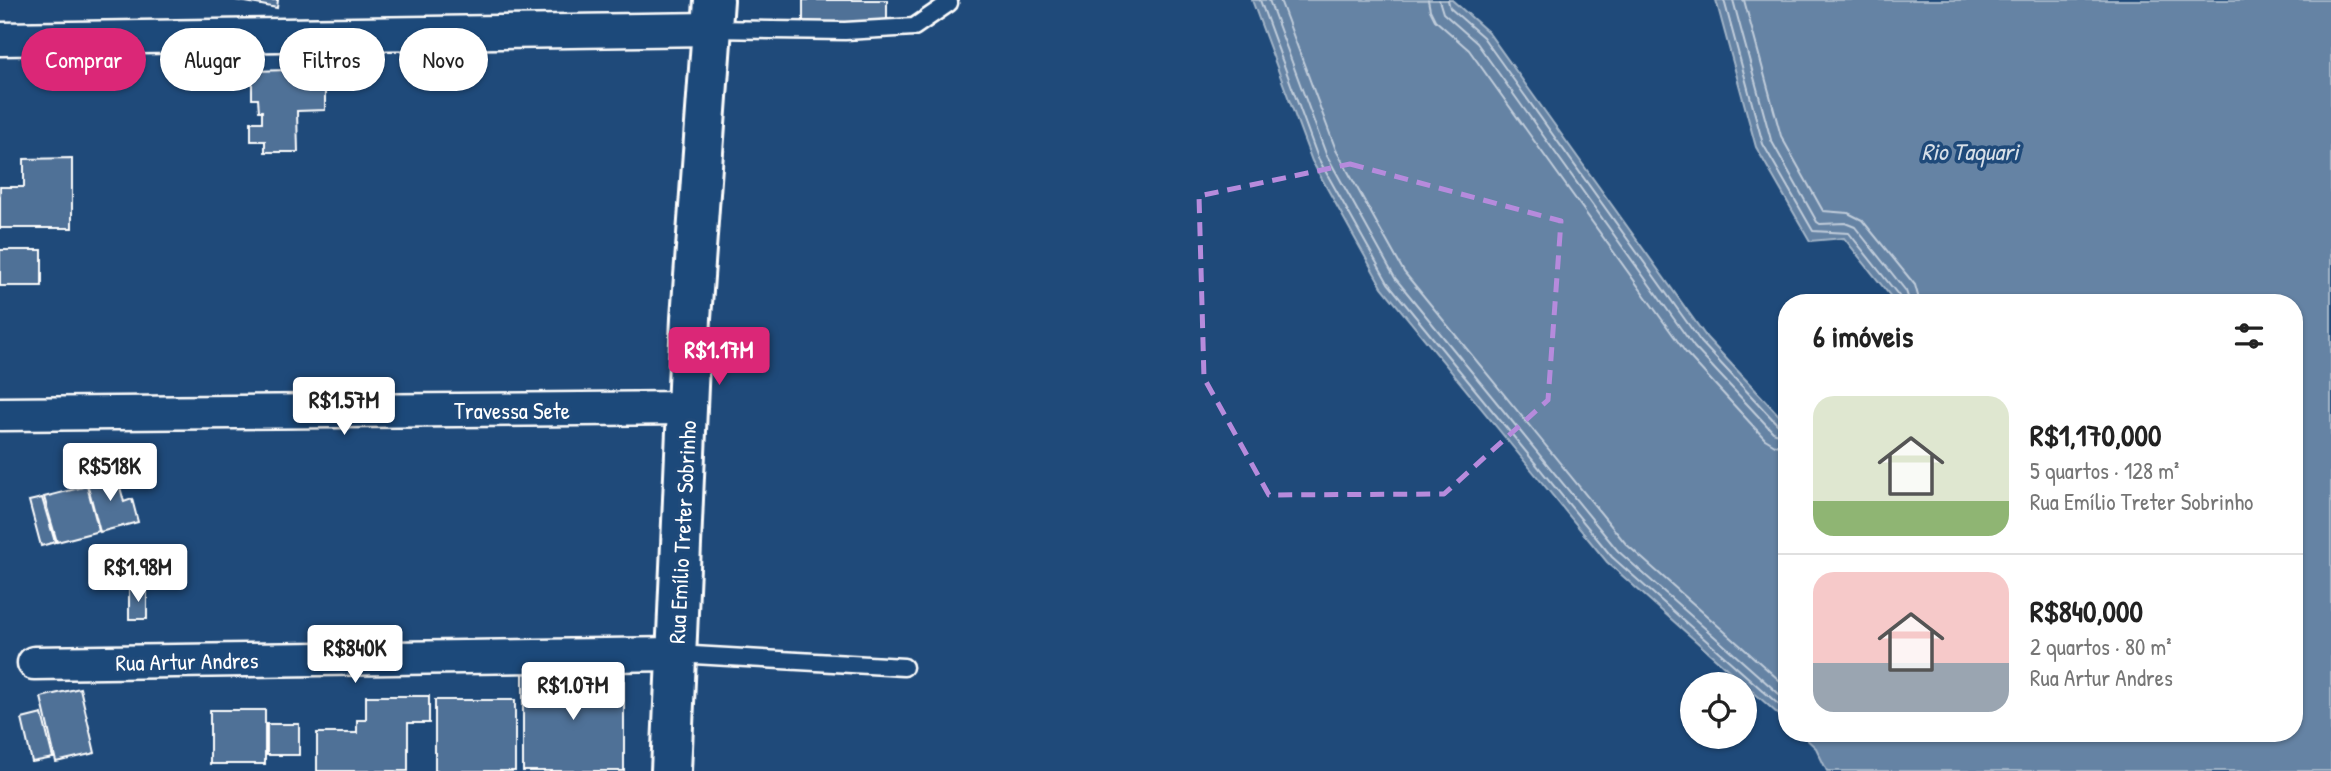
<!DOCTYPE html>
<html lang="pt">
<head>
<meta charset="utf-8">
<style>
  body { margin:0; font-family:"Patrick Hand",sans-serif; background:#f6f6f6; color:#222; height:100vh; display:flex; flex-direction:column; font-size:26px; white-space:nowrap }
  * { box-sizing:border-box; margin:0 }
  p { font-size:23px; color:#767676 }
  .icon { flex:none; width:38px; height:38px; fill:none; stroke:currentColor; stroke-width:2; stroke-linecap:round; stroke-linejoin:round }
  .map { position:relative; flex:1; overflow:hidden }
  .panel { position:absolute; left:1778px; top:294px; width:525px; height:448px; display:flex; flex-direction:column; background:#fff; border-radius:28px; box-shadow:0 2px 5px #0004 }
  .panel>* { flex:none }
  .top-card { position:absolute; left:21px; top:28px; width:665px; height:63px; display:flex; gap:14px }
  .tools { position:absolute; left:1680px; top:672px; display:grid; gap:14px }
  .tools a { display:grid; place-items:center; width:77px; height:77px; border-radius:50%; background:#fff; box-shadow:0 2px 5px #0004; font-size:35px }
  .price { position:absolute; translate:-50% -60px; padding:0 16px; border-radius:7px; background:#fff; color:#222; font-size:23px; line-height:46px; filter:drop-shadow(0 2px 4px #0008) }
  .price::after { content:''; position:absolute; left:50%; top:42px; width:21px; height:16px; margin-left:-10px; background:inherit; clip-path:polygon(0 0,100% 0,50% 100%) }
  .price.active { background:#db2777; color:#fff }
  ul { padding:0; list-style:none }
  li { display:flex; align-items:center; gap:21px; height:175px; padding:0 35px }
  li+li { border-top:2px solid #e0e0e0 }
  li span { display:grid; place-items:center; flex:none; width:196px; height:140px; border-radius:21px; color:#555 }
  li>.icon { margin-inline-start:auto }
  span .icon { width:84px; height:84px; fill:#fffc; stroke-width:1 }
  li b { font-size:30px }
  h2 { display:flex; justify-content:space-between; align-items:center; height:84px; padding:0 35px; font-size:30px }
  .tag { padding:0 24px; border-radius:32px; background:#fff; box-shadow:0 2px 5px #0004; font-size:24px; line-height:63px }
  .tag.active { background:#db2777; color:#fff }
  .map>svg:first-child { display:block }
  .water { fill:#6583a4; stroke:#a3b5c8; stroke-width:2 }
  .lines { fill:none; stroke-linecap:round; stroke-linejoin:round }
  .shore { stroke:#c1cddb; stroke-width:2 }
  .building { fill:#507197; stroke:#fff; stroke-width:2 }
  .lane-casing { stroke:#fff; stroke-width:21 }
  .street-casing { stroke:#fff; stroke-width:37 }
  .secondary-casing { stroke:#fff; stroke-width:44 }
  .lane { stroke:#1f4a7a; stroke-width:16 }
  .street { stroke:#1f4a7a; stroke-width:32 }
  .secondary { stroke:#1f4a7a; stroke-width:38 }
  .marked { fill:none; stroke:#b68bdc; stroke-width:5; stroke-dasharray:14 9; stroke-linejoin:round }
  .labels { text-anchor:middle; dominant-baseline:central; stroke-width:7; stroke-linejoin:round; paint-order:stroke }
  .street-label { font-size:23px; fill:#fff; stroke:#1f4a7a }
  .water-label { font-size:24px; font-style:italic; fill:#d8e0e8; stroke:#1f4a7a }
</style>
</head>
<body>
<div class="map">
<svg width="2331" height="771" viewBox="0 0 2331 771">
  <rect width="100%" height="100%" fill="#1f4a7a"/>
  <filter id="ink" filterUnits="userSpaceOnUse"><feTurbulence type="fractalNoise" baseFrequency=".0143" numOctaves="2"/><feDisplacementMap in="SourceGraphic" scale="14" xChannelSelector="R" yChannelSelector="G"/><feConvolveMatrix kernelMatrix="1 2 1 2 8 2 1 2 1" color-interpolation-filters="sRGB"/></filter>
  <g filter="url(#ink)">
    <path class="water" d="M1252,0h200l36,32 219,306 80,86v298l-180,-160 -225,-275 -70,-126z
      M1716,0h615v771h-504l-11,-23 -16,-15h494v-430h-398l-52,-65 -34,3 -54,-94z"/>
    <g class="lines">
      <path class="shore" d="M1260,0l58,158 70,125 224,274 175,155
        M1269,0l57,154 69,124 223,273 169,150
        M1280,0l56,150 68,122 222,272 161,143
        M1428,0l2,10 5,10 34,30 217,303 79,86 10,6 12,2
        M1439,0l4,13 34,30 217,304 79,85 14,5
        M1448,0l2,8 33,29 218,305 78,84 8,2
        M1724,0l39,144 50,87 36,2 50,63 2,7
        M1733,0l38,140 46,82 3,2 25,-1 10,4 51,64 4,12
        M1744,0l37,136 42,75 25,2 14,7 53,65 5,18"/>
    </g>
    <path class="building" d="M235,0h43l-1,8z
      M803,0h84v22h-84z
      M325,69v41l-28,1 1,41h-33v-11h-14v-19h11v-11h-3l-1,-12h-6v-28z
      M72,158v70h-72v-41h24v-28z
      M0,250h42v36h-42z
      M116,472l8,30 8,-3 6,23 -38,10 -14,-53z
      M87,486l12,45 -42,11 -13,-45z
      M42,498l13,44 -14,4 -12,-45z
      M129,589h18v30h-18z
      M523,672h101v99h-101z
      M80,688l15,65 -39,9 -15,-65z
      M366,696h63v27h-21v48h-91v-38h40v-13h9z
      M435,700h80v71h-80z
      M210,710h55v54h-55z
      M42,714l11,44 -21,4 -10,-43z
      M267,724h32v31h-32z"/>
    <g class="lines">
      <g class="lane-casing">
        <path id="lane" d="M712,29l133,2 69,-4 35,-24
          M676,654l228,13"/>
      </g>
      <g class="street-casing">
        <path id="street" d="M0,39l712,-10
          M0,414l689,-6
          M34,663l642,-9"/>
      </g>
      <g class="secondary-casing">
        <path id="secondary" d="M671,771l20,-453 23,-318"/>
      </g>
      <use href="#lane" class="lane"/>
      <use href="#street" class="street"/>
      <use href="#secondary" class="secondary"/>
    </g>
  </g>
  <path class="marked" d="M1350,164l211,57 -13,179 -104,94 -175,1 -65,-117 -5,-182z"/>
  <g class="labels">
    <g class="street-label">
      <text x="512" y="410">Travessa Sete</text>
      <text transform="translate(682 532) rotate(-87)">Rua Emílio Treter Sobrinho</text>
      <text transform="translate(187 661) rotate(-1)">Rua Artur Andres</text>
    </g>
    <g class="water-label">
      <text x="1970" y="151">Rio Taquari</text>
    </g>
  </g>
</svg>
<div class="tools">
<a><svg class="icon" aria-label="locate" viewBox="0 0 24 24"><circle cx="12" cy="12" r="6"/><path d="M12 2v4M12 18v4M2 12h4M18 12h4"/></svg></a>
</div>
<b class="price active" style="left:719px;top:387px">R$1.17M</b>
<b class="price" style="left:344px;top:437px">R$1.57M</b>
<b class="price" style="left:110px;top:503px">R$518K</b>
<b class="price" style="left:138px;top:604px">R$1.98M</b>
<b class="price" style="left:355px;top:685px">R$840K</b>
<b class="price" style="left:573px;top:722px">R$1.07M</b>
<div class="top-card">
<a class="tag active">Comprar</a>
<a class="tag">Alugar</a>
<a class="tag">Filtros</a>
<a class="tag">Novo</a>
</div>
<section class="panel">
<h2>6 imóveis<svg class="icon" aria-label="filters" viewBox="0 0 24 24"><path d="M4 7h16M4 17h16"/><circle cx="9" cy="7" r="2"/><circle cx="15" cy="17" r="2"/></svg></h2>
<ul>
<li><span style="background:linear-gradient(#dfe7d0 75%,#8fb573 0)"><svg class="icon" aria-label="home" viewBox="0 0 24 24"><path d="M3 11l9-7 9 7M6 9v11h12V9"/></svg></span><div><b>R$1,170,000</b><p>5 quartos · 128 m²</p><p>Rua Emílio Treter Sobrinho</p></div></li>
<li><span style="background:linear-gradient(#f6c9c9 65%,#9aa5b1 0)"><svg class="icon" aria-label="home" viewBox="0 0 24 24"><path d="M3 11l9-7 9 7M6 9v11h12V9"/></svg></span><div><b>R$840,000</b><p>2 quartos · 80 m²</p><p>Rua Artur Andres</p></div></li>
</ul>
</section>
</div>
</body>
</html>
